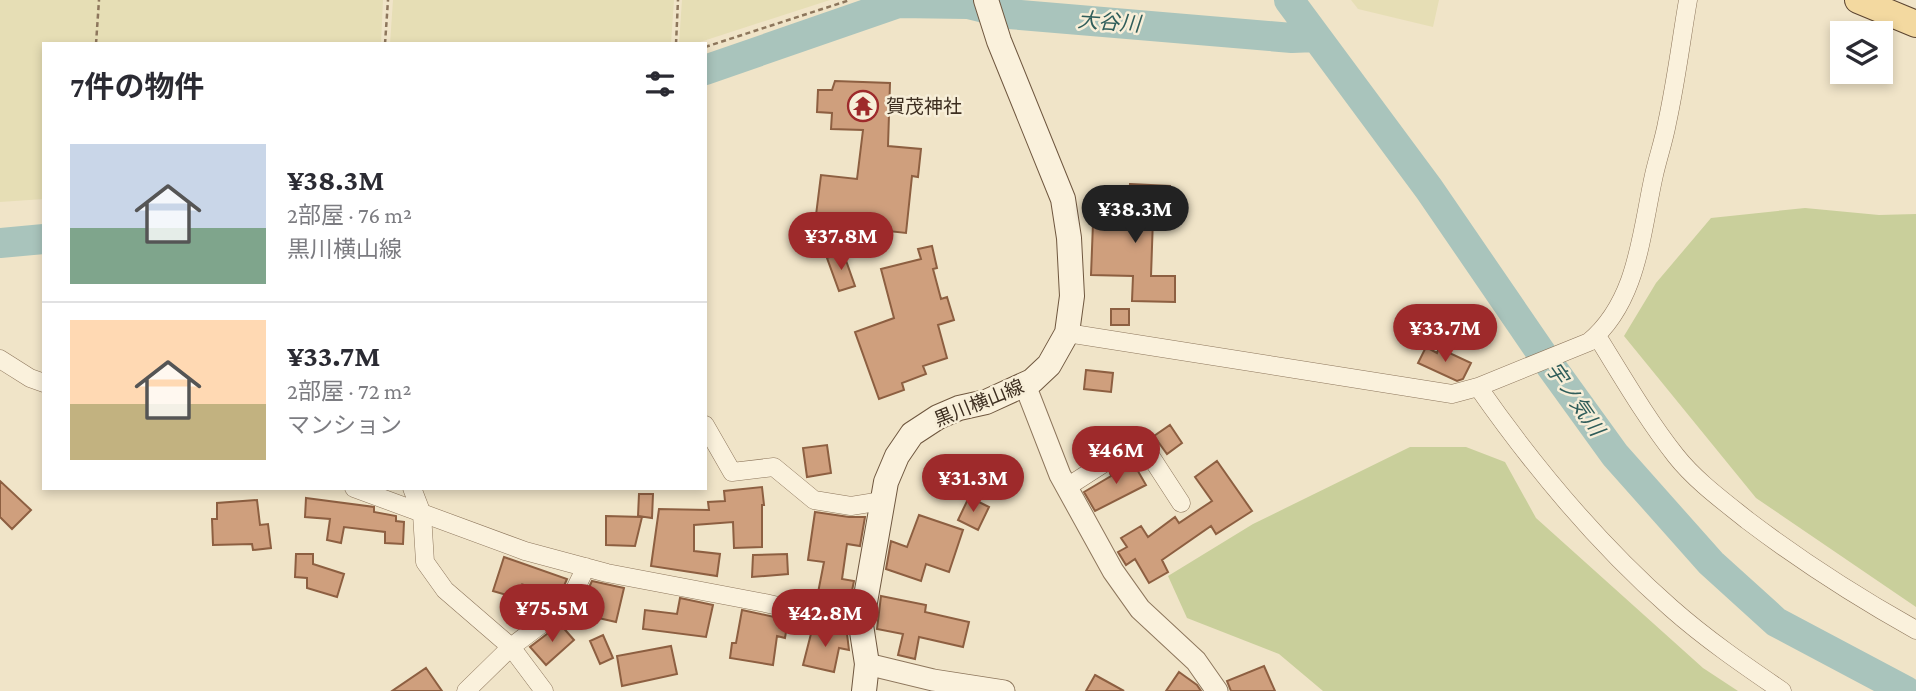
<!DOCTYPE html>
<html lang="ja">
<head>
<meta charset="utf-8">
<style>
  body { margin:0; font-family:"Crimson Pro","Noto Sans JP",serif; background:#f7f7f7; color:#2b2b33; height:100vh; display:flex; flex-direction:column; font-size:26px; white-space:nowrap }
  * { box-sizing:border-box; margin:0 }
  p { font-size:23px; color:#7c7c81 }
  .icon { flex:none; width:38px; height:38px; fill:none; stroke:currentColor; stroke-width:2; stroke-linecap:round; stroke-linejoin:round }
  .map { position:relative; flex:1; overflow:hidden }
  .details { position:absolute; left:42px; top:42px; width:665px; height:448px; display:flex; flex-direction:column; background:#fff; border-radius:0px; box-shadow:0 4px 10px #0003 }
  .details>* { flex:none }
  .fabs { position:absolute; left:1830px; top:21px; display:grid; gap:14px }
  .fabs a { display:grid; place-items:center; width:63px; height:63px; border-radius:0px; background:#fff; box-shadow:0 4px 10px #0003; font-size:35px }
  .price { position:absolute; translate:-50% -60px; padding:0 16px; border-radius:24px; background:#9e2a2b; color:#fff; font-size:23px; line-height:46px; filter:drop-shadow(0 2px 4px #0008) }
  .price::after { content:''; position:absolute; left:50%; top:42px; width:21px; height:16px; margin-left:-10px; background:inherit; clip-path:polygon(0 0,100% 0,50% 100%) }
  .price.selected { background:#222; color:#fff }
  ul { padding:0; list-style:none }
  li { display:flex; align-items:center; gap:21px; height:175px; padding:0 28px }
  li+li { border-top:2px solid #e1e1e2 }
  li span { display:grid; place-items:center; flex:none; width:196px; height:140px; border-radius:0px; color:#555 }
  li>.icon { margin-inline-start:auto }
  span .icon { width:84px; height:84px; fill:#fffc; stroke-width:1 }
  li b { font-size:30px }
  h2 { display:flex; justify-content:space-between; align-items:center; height:84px; padding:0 28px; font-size:30px }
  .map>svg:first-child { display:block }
  .farmland { fill:#e6deb5 }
  .green { fill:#c9cf9b }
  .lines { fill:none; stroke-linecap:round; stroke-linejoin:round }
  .river { stroke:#a9c4bc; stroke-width:30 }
  .building { fill:#cf9f7d; stroke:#8d5f41; stroke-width:2 }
  .minor-casing { stroke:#8d765c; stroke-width:19 }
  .tertiary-casing { stroke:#8d765c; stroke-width:23 }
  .secondary-casing { stroke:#6f573f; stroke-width:26 }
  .primary-casing { stroke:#5b4430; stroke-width:28 }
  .path { stroke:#8d765c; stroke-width:2.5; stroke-dasharray:5 3.5; stroke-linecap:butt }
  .minor { stroke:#faf1dc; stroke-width:18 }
  .tertiary { stroke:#faf1dc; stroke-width:21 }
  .secondary { stroke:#faf1dc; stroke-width:24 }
  .primary { stroke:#f3d9a0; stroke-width:26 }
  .labels { text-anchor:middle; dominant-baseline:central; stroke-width:5; stroke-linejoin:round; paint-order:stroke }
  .poi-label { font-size:19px; fill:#3d2e20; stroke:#f7eed8; text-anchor:start }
  .street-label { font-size:19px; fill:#3d2e20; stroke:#f7eed8 }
  .water-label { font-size:21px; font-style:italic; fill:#2f5d5a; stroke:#f7eed8 }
</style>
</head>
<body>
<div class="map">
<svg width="1916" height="691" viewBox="0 0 1916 691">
  <rect width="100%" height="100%" fill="#f0e4c8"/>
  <path class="farmland" d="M0,0h383l-2,44h-337v155l-44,3z
    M393,0h281l-3,44h-281z
    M682,0h148l-136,44h-15z
    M1351,0h88l-6,27 -75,-18z"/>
  <path class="green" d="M1805,208l74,7 37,-1v393l-160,-109 -132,-162 32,-53 55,-65z
    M1410,447h56l39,15 31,56 167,150 35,23h-415l-44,-37 -92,-36 -19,-42 85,-52z"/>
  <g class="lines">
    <path class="river" d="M1289,0l140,189 113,165 73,101 96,108 65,59 130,69
      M705,70l193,-67 70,1 41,10 283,24 24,-1
      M0,243l44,-4"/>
  </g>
  <path class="building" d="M835,81l55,2 -2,63 33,3 -3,28 -6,-1 -6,57 -91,-10 6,-48 36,4 6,-49 -32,-1 1,-16 -15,-1 1,-22h14z
    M1130,184l40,2 -2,32h-15l-2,58h24v26l-43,-1 1,-25 -42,-1 2,-52h35z
    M932,246l5,22 -4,1 8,30 6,-2 7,23 -16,5 9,33 -24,8 3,8 -24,9 2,7 -25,9 -24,-67 39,-14 -13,-49 40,-10 -3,-10z
    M843,252l12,34 -16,5 -12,-33z
    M1111,309h18v16h-18z
    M1426,347l11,6 2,-5 32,15 -8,16 -6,2 -39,-18z
    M1086,370l27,3 -2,19 -27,-3z
    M1170,425l12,18 -15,11 -13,-18z
    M827,445l4,28 -24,4 -4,-29z
    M1131,459l15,26 -51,26 -11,-19 27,-16 -1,-3z
    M1217,461l35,50 -36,23 -5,-8 -49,34 6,12 -19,11 -14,-24 -9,6 -8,-13 9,-5 -6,-9 20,-12 7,11 27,-20 4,6 33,-22 -17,-24z
    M0,481l31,29 -19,19 -12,-12z
    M762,487l2,18h-2v42l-28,1 -1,-26 -39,3v26l26,3 -3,22 -66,-10 8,-57 50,1 -1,-8 17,-1 -1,-10z
    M639,494h14l-1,24 -14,-2z
    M969,497l20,10 -11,23 -20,-10z
    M306,498l68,9v5l22,4v5l8,1 -1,22 -18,-1v-11l-41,-5 -3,16 -14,-3 3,-21 -25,-2z
    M257,500l3,25 8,-1 3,24 -18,2 -1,-6 -39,1 -1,-26h5v-16z
    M815,512l34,5h16l-5,29 -13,-2 -5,35 12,2 -6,29 -32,-7 8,-41 -16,-2z
    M919,515l44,15 -14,42 -23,-8 -5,17 -35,-12 5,-28 16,6z
    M606,516l36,1 -7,29 -29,-1z
    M296,554h17v10l31,10 -7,23 -30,-9v-10l-12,-1z
    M787,554l1,20 -36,3 1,-22z
    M504,557l63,22 -7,16 -36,-10 20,21 -51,-15z
    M592,581l32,7 -8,34 -35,-8 3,-11 -2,-1z
    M881,596l45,9 -1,7 44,10 -6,25 -44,-10 -4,22 -17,-4 5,-21 -26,-5z
    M680,598l33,7 -7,32 -63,-8 2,-19 32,4z
    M742,610l46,10 -3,18 -8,-2 -4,29 -43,-7 2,-15h4z
    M560,624l14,16 -28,25 -16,-18z
    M813,626l34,8 2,16 -10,-2 -5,24 -31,-7z
    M603,635l10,23 -13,6 -10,-23z
    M671,646l6,28 -55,12 -5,-30z
    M1264,666l11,25h-44l-4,-10z
    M426,668l16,23h-50z
    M1179,672l18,13 4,6h-35z
    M1095,675l29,16h-38z"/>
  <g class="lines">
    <g class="minor-casing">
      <path id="minor" d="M1067,333l385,61 26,-7 111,-45c49,-41 52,-109 65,-167 4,-18 10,-35 13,-52 9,-41 14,-82 21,-123
        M1597,336c25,40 49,82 79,120 19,24 46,44 71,64 54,41 110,77 169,110
        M0,359l30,19 14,5
        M1478,387c56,80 119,156 193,221 35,31 73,57 111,83
        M705,425l27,47 42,-5 40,33 37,6 31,-5
        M1067,487l73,-47 41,63
        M354,488l171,63 82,22 158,30 96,22
        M412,488l10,26 3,48 20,28 66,57 -45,44
        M544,691l-33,-44 57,-43 18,-37"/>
    </g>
    <g class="tertiary-casing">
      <path id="tertiary" d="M1025,385l35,90 53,96 27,38 56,52 21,30
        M867,664l66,16 71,11"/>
    </g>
    <g class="secondary-casing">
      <path id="secondary" d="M864,691l3,-27 -6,-39 25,-143 11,-26 15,-22 26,-17 21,-9 27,-6 46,-21 17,-16 18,-32 5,-37 -3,-58 -6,-39 -64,-158 -13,-41"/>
    </g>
    <g class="primary-casing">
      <path id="primary" d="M1858,0l58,24"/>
    </g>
    <path class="path" d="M96,44l3,-44
      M385,44l3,-44
      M676,44l2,-44
      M705,47l145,-47"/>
    <use href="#minor" class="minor"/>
    <use href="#tertiary" class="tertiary"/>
    <use href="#secondary" class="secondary"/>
    <use href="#primary" class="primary"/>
  </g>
  <defs>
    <g id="temple-ring" transform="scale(1.575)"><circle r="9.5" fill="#f7eed8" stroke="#9e2a2b" stroke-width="1.5"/><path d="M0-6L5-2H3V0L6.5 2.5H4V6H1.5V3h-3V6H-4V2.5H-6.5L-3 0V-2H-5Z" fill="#9e2a2b"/></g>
  </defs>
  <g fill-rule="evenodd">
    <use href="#temple-ring" x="863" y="106"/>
  </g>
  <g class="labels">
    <g class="poi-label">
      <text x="886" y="106">賀茂神社</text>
    </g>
    <g class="street-label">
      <text transform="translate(979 403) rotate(-22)">黒川横山線</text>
    </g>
    <g class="water-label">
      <text transform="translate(1109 22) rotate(4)">大谷川</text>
      <text transform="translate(1575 399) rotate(55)">宇ノ気川</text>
    </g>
  </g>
</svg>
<div class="fabs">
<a><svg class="icon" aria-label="layers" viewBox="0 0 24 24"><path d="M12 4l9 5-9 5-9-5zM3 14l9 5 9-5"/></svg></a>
</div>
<b class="price selected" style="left:1135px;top:245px">¥38.3M</b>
<b class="price" style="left:841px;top:272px">¥37.8M</b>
<b class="price" style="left:1445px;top:364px">¥33.7M</b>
<b class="price" style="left:1116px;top:486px">¥46M</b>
<b class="price" style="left:973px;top:514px">¥31.3M</b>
<b class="price" style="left:552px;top:644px">¥75.5M</b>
<b class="price" style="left:825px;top:649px">¥42.8M</b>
<section class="details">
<h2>7件の物件<svg class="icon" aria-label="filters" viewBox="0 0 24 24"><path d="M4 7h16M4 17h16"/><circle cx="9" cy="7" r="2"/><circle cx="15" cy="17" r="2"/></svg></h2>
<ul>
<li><span style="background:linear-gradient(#c9d6e8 60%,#7fa58c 0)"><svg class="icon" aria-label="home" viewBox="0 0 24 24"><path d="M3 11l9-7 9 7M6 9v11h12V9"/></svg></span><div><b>¥38.3M</b><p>2部屋 · 76 m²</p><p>黒川横山線</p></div></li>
<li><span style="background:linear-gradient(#ffd9b3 60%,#c2b280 0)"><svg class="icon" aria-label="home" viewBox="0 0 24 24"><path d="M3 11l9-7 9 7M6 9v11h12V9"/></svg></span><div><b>¥33.7M</b><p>2部屋 · 72 m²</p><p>マンション</p></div></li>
</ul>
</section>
</div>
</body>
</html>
